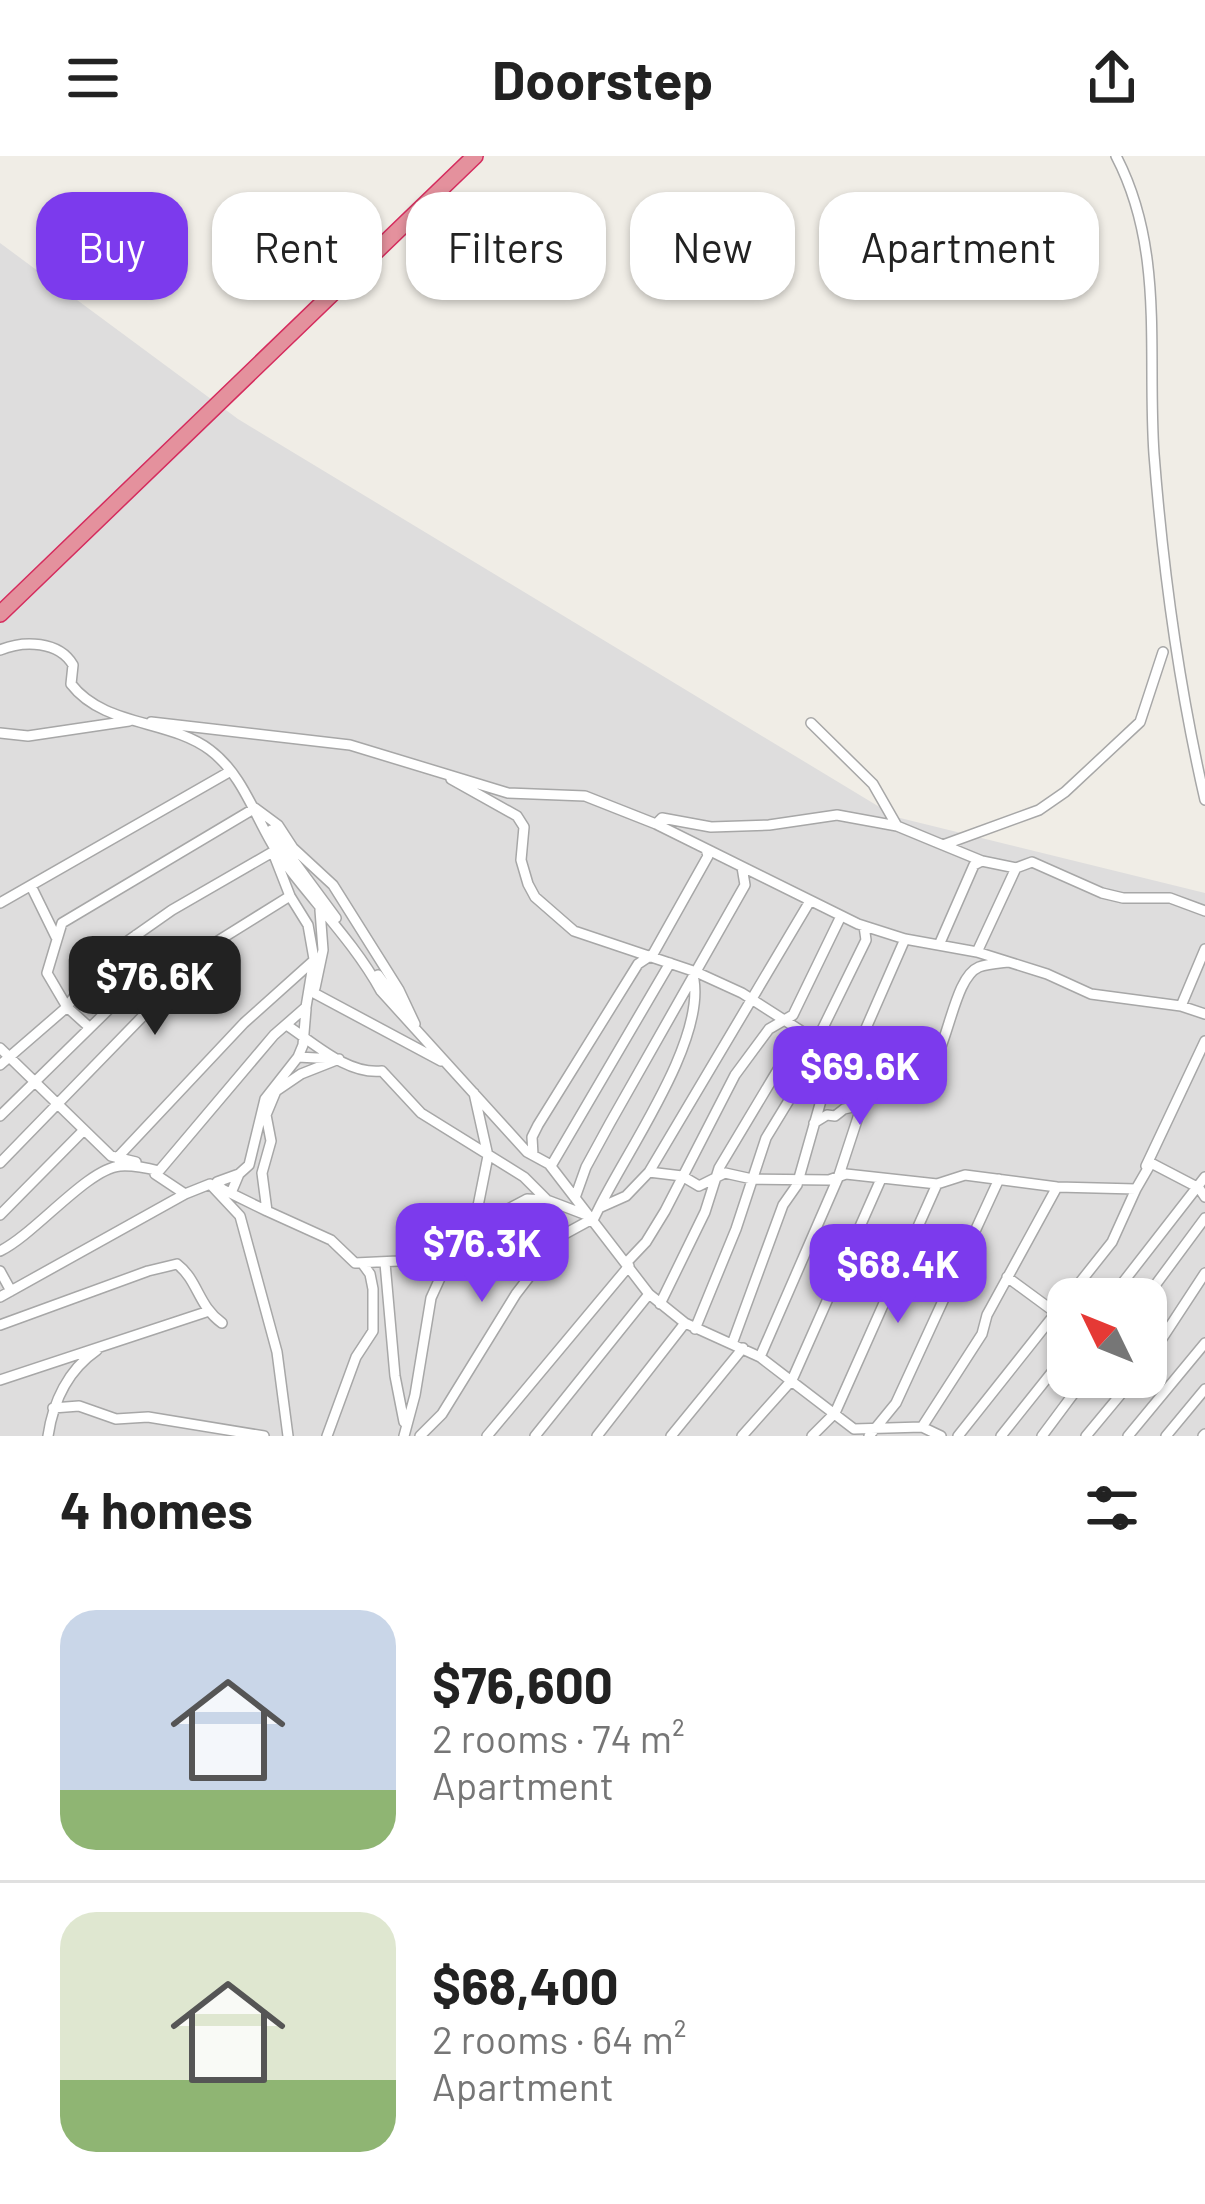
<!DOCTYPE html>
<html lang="en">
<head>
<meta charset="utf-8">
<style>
  body { margin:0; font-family:Barlow,sans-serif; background:#f6f6f6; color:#222; height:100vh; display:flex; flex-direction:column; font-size:45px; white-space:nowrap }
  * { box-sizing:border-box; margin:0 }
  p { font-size:39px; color:#767676 }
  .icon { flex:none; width:66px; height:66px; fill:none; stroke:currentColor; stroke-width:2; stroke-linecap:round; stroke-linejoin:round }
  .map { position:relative; height:1280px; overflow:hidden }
  .sheet { display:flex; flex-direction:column; background:#fff; flex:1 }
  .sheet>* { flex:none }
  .hud { position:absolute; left:36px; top:36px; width:1134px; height:108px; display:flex; gap:24px }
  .needle { width:78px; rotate:313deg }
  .tools { position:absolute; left:1047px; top:1122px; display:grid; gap:24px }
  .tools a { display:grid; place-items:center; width:120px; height:120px; border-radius:24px; background:#fff; box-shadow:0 3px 9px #0004; font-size:60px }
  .price { position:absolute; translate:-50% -102px; padding:0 27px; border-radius:24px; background:#7c3aed; color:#fff; font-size:39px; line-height:78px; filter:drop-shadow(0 3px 6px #0008) }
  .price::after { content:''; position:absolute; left:50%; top:72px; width:36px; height:27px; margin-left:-18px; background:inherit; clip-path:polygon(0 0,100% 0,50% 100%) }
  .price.active { background:#222; color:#fff }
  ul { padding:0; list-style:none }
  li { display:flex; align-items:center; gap:36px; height:300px; padding:0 60px }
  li+li { border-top:3px solid #e0e0e0 }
  li span { display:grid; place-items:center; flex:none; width:336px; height:240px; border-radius:36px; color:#555 }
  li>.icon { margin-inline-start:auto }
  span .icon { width:144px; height:144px; fill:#fffc; stroke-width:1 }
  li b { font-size:51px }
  h2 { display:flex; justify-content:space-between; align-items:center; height:144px; padding:0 60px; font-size:51px }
  .pill { padding:0 42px; border-radius:36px; background:#fff; box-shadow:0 3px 9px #0004; font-size:42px; line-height:108px }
  .pill.active { background:#7c3aed; color:#fff }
  header { display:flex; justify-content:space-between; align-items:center; height:156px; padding:0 60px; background:#fff; font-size:54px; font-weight:700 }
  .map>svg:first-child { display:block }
  .residential { fill:#dedddd; fill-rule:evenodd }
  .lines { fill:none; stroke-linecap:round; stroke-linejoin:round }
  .minor-casing { stroke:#a7a7a7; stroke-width:12 }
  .highway-casing { stroke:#d52c5e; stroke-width:18 }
  .minor { stroke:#fff; stroke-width:9 }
  .highway { stroke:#e4919d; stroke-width:15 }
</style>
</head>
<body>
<header><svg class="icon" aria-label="menu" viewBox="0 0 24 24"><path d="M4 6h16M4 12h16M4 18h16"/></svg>Doorstep<svg class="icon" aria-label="share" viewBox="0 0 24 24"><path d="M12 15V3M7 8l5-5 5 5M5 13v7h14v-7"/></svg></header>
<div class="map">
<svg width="1205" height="1280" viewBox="0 0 1205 1280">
  <rect width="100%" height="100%" fill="#f0ede6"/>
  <path class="residential" d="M0,87l238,176 658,398 309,76v543h-1205zM1068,1143h78v78h-78z"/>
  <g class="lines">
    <g class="minor-casing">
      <path id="minor" d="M1116,0c49,94 31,196 38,298 9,116 25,233 51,346
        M0,494c24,-10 59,-9 73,15l-2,19c33,43 98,35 139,66 35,26 47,74 71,108 33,45 73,84 100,133l146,161 22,12 100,130 36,29 75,34 94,72 68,-2 19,9
        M151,566l199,23 158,48 77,3 71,28 202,100 47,15 72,13 70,22 44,20 90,12 24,8
        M811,567l62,61 24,42
        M0,577l28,3 101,-15
        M451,623l66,37 7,11 -3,33 7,24 7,13 39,34 122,41 46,21 131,84 9,10 21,9c45,-10 44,-116 76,-129 8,-3 21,-4 29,-5
        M656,668l6,-6 49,9 58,-2 68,-10 60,11 46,19 96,-35 26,-18 75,-70 23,-70
        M271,674l65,88
        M943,689l39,16
        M31,730l25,51
        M0,747l229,-131
        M939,789l35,-80 8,-4 34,7
        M977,796l39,-84 16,-6 70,31 21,5h47l35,13
        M378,819l22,30
        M315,832l8,-38 -3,-40
        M314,837l127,68
        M1181,850l24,-57
        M288,870c27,18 60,49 94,45l39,42 103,64 23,23 42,16
        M89,871l-22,-20 -20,-34 15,-50 193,-115 23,17 15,23 40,37 66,105 16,34
        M817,884l49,-100 -2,-14
        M0,892l111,108 25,6
        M298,901l37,2
        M339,903l-38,15 -25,17 -10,24 5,26 -9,32 5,38 64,29 24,23 43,-2 16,-11 39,-12 74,-39 20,1
        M844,905l12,-10 49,-112
        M0,909l67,-58 31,-45 74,-52 104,-60
        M0,960l154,-151 -15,-16 -3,-14
        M814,967l13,-8 8,1 9,-7 18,-4 24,-16
        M533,999l-1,-18 6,-12 100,-161 15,-10 55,-98 -2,-7
        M117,1002l127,-135 68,-61
        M0,1007l213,-219 77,-48
        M551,1010l119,-203
        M1146,1010l59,-125
        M649,1016l161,-271
        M155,1018l30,20 25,-10 30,32 37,136 11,84
        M239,1018l-22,8 5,7 45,22
        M231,1037l8,-19 10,-9 16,-66 33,-42 5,-12 3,-36
        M576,1039l10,-28 24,-44 135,-238 -3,-18
        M599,1052c29,-59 105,-165 95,-228
        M0,1059l84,-85
        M0,1095c35,-17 87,-82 120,-85 12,-1 27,2 39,5l115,-136 32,-28 8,-48 -6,-34 -18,-29 -16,-41
        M627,1106l19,-20 19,-31 70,-136 34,-46 24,-14 48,-99
        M385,1107l10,113 9,46
        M0,1115l11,20
        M1007,1121l49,36
        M0,1141l185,-103
        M1110,1143l95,-122
        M1145,1143l60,-81
        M660,1148l45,-92 14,-44 82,-137
        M0,1169l148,-54 29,-7c21,16 21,42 45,59
        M695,1173l41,-100 30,-91 50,-82
        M732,1188l51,-139 14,-20 25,-88 -4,-33 4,-20
        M760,1201l78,-179 24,-73
        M1146,1207l59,-90
        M0,1224l206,-68
        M53,1252l26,-2 37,13 32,-2 116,19
        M922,1271l60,-93 5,-19 70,-128
        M48,1280c5,-34 20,-66 49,-86
        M327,1280l29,-79 17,-26v-42l-3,-15 -8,-11
        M404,1280l11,-41 16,-97 29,-64 17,-23 11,-55 -14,-63
        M420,1280l22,-22 74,-120 20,-26 7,-19 7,-7 44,-24 5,-10 27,-12 23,-24 33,4 17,10 26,-13 27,6 77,1 17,-6 91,10 28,-9 92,12 79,2 15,-26 48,25 6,9
        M487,1280l142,-170
        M535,1280l114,-142
        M597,1280l88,-113
        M671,1280l72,-88
        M742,1280l50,-56 89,-201
        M812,1280l23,-23 102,-229
        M869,1280l27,-33 103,-224
        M958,1280l154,-194 24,-53
        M1001,1280l67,-84
        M1042,1280l44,-59
        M1086,1280l49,-59
        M1128,1280l77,-93
        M1166,1280l39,-47
        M1203,1280l2,-2"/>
    </g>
    <g class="highway-casing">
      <path id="highway" d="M0,458l475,-458"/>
    </g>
    <use href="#minor" class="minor"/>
    <use href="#highway" class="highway"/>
  </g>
</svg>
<div class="tools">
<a><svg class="needle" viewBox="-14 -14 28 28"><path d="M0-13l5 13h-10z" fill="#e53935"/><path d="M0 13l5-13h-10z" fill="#767676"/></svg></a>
</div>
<b class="price active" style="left:155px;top:882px">$76.6K</b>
<b class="price" style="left:860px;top:972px">$69.6K</b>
<b class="price" style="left:482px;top:1149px">$76.3K</b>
<b class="price" style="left:898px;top:1170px">$68.4K</b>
<div class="hud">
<a class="pill active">Buy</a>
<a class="pill">Rent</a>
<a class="pill">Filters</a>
<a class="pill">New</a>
<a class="pill">Apartment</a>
</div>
</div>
<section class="sheet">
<h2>4 homes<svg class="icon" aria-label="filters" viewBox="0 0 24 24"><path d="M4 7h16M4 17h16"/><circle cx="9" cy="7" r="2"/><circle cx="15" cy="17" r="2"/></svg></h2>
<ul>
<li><span style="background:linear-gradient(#c9d6e8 75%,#8fb573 0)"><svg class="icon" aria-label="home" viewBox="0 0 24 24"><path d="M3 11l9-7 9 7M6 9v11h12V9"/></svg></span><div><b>$76,600</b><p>2 rooms · 74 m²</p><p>Apartment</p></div></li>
<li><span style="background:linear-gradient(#dfe7d0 70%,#8fb573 0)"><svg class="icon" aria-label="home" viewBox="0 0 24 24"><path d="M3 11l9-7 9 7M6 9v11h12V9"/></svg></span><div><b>$68,400</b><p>2 rooms · 64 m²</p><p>Apartment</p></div></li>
</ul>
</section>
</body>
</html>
